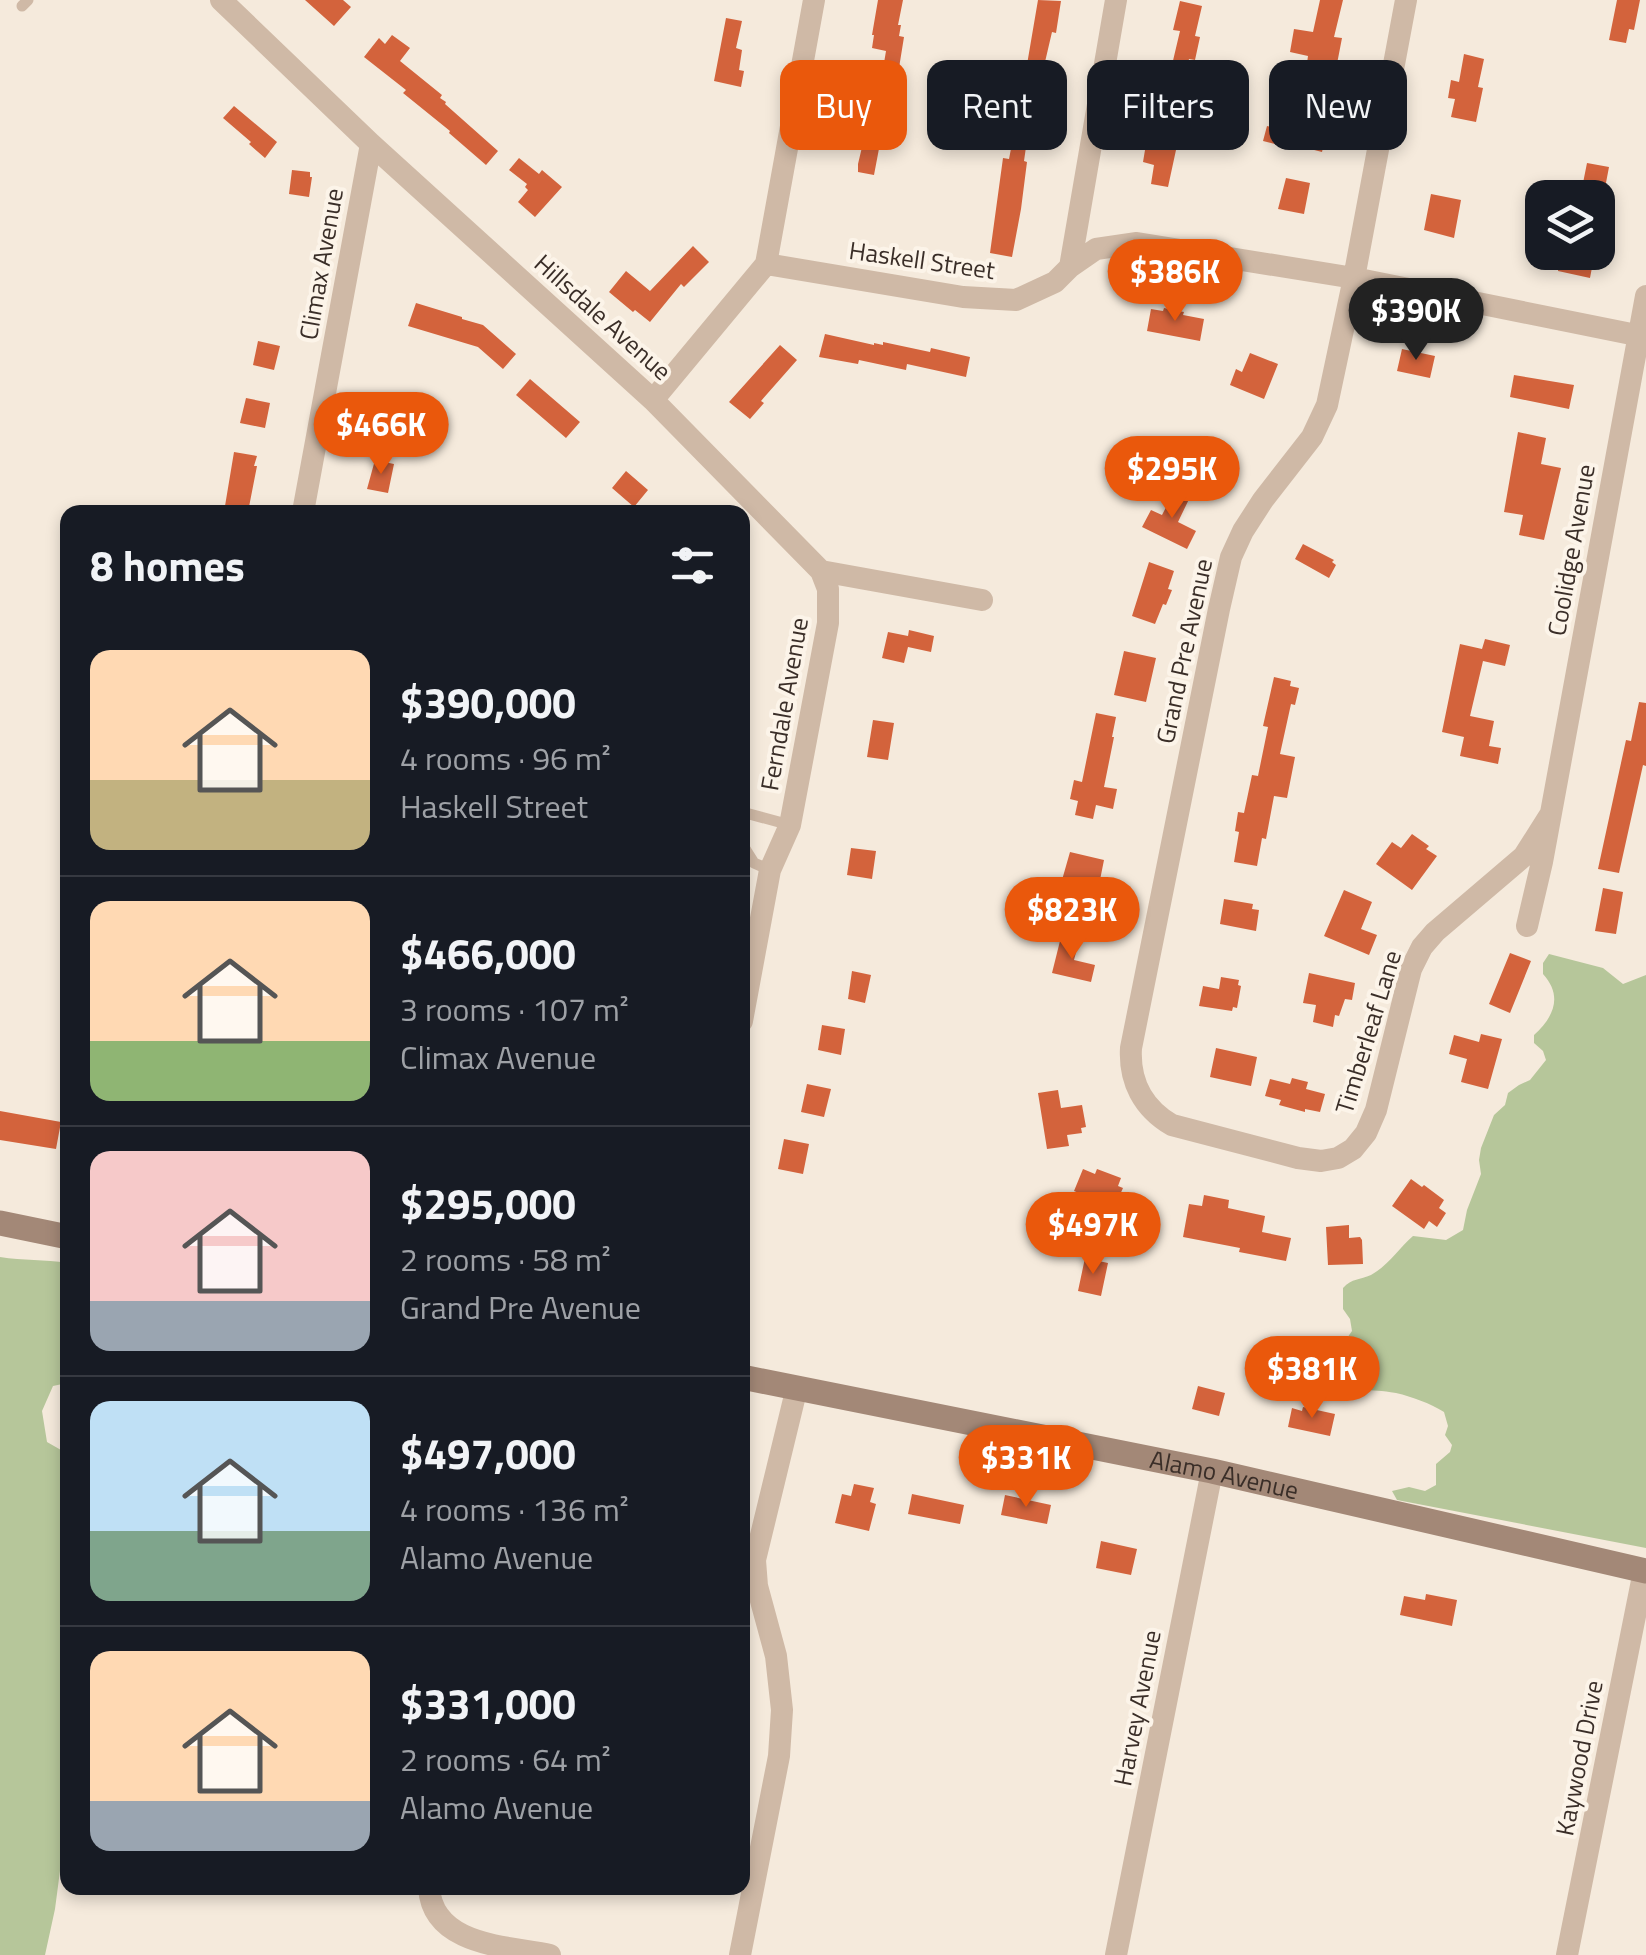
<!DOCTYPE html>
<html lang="en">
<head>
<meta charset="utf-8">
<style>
  body { margin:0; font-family:"Titillium Web",sans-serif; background:#20242c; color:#f1f3f6; height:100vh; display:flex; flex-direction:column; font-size:38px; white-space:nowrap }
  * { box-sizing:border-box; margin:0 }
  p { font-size:32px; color:#9ea1a6 }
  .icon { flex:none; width:55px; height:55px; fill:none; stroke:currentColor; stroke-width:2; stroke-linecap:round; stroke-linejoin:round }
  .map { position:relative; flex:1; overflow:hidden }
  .details { position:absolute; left:60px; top:505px; width:690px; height:1390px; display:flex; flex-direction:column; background:#171b24; border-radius:20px; box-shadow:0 5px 15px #0003 }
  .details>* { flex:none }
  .banner { position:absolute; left:780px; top:60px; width:715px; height:90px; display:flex; gap:20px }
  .buttons { position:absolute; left:1525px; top:180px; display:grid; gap:20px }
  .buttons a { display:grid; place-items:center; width:90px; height:90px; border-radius:20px; background:#171b24; box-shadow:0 5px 15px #0003; font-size:50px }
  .price { position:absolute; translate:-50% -85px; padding:0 22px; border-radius:35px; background:#ea580c; color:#fff; font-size:32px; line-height:65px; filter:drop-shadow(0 2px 5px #0008) }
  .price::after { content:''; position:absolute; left:50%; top:60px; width:30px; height:22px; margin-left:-15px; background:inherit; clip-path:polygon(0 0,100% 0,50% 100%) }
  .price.current { background:#222; color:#fff }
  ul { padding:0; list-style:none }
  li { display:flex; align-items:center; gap:30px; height:250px; padding:0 30px }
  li+li { border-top:2px solid #363941 }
  li span { display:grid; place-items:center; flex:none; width:280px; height:200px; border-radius:20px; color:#555 }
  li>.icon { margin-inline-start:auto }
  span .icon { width:120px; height:120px; fill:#fffc; stroke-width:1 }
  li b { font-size:42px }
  h2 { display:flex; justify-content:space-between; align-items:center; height:120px; padding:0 30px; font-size:42px }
  .tag { padding:0 35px; border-radius:20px; background:#171b24; box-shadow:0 5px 15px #0003; font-size:35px; line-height:90px }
  .tag.current { background:#ea580c; color:#fff }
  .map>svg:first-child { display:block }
  .green { fill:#b6c69a }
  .building { fill:#d3633c }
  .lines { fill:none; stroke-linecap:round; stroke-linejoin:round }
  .lane { stroke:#cfb9a6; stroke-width:11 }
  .street { stroke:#cfb9a6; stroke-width:22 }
  .secondary { stroke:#a38877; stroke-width:25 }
  .labels { text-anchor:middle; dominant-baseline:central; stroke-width:8; stroke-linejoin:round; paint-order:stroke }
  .street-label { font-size:25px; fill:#3a2e28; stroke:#fcf4e9 }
</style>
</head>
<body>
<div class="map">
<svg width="1646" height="1955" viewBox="0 0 1646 1955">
  <rect width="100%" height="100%" fill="#f5eadc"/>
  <path class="green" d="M1549,954l54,14 20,16 23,-9v573l-249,-48 -5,-9 17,-4 16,4 11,-6v-21l14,-12 2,-7 -7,-10 3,-9 -4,-14c-15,-9 -31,-15 -48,-19 -28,-5 -38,1 -65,-16l-1,-15 5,-12 10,-9 7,-10 -2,-12 -7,-10v-21c9,-10 17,-8 28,-13 18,-10 28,-27 42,-39l33,4 17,-10 4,-20 14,-36 -2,-14 2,-12 13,-33 11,-10 3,-12 11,-8 11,-5 16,-20 -3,-9 -9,-8v-8c20,-18 29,-39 9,-61v-11z
    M0,1257c23,4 45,2 67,6v120l-14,3 -11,25 5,31 21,12v382l-5,12 -8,61 -10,46h-45z"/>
  <path class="building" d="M305,0h38l8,7 -17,19z
    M878,0h25l-5,25h3l-2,11 5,1 -11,68 -4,-1 -4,13 -11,58 -16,-3v-8l13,-55 -10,-2 4,-23 15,3 6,-36 -14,-3 2,-13h-2z
    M1038,0l23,1 -5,32 -4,-1 -7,30 6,1 -4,30 -24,-5z
    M1320,0h23l-9,37 8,1 -6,31 -29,-6 1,-7 -18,-4 4,-23 19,3z
    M1617,0h23l-6,30 -5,-1 -3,14 -17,-3z
    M1180,1l22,5 -7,30 5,1 -5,23 -6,-1 -5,19 -13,71 5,1 -8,37 -17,-3 3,-19 -11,-3 3,-18 3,1 10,-61 8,2 13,-55 -7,-1z
    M726,18l16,3 -6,27 6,2 -3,20 5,1 -3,16 -27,-6z
    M392,35l18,13 -10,13 42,34 -2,3 6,4 -1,2 53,47 -12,14 -37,-32 1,-2 -47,-38 3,-3 -42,-33 15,-19 6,6z
    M1464,54l20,5 -6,28 5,1 -7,34 -25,-5 4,-18 -7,-1 3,-18 8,2z
    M1295,94l18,5 -5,17 21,6 -7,30 -31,-8 -1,4 -27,-7 4,-15 19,5z
    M1008,101l24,4 -8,56 3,1 -6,47 -9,48 -22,-4 13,-95 6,1 6,-31 -11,-3z
    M234,106l43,36 -12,16 -16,-14 2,-2 -28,-24z
    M519,158l20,16 3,-4 20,17 -27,30 -17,-15 10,-12 -3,-3 2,-3 -18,-14z
    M1587,163l22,4 -4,21 -8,-1 -1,8 -15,-2z
    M292,170l18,2v5h2l-3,20 -20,-3z
    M1286,178l24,5 -6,31 -26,-5z
    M1431,194l30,6 -7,38 -30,-8z
    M693,246l16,16 -25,25 -3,-3 -31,38 -15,-12 -2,2 -24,-20 17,-21 24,20z
    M1573,252h22l-5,26 -32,-7 3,-18 11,3z
    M416,303l46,14v2l21,6 33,29 -13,15 -25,-22 -70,-21z
    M1164,308l20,4 -1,3 21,4 -4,22 -53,-10 4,-22 12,2z
    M825,334l49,11v-2l9,2v-3l47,10 1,-4 39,9 -4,20 -59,-13 -1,6 -47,-10 -1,4 -39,-7z
    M258,341l22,5 -6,24 -21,-5z
    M780,345l17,15 -36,41 3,2 -14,16 -21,-17z
    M1402,349l33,7 -5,22 -33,-7z
    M1250,353l28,11 -14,35 -34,-14 6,-16 6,3z
    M1514,375l60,10 -5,24 -59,-12z
    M530,379l50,43 -14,16 -50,-43z
    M246,398l24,5 -5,25 -25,-5z
    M1518,432l28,6 -5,26 20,4 -17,72 -25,-5 4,-20 -19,-3z
    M234,452l23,4 -3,10h3l-9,46h-24z
    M375,460l19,4 -6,29 -21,-4z
    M626,471l22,19 -14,17 -22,-19z
    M1176,488l15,7 -13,27 18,9 -9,18 -45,-22 9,-17 11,5z
    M1303,544l31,16 -2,2 4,3 -7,13 -34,-19z
    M1149,562l25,9 -6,18 4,1 -6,15 -3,-1 -8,20 -23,-8z
    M909,630l25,6 -3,16 -23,-5 -4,16 -22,-5 6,-26 20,4z
    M1485,639l25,6 -5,21 -22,-5 -13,55 24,5 -5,25 12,2 -3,16 -38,-8 4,-19 -22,-5 18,-88 22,5z
    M1124,651l32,7 -10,44 -32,-7z
    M1274,677l17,4 -1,5 9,2 -4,17 -4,-1 -11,50 15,3 -8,41 -13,-2 -8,43 -4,-1 -5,28 -23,-4 5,-30 -4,-1 3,-19 6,1 8,-38 6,1 10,-49 -5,-1z
    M1639,702l7,1v63l-3,-1 -24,108 -21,-4 28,-129 5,1z
    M1096,713l20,4 -4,20h2l-10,50 13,2 -4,20 -17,-4 -3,14 -18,-4 3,-14 -8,-2 4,-19 8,2z
    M873,720l21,3 -6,37 -21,-3z
    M1412,834l17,12 -3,3 11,7 -25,34 -36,-26 16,-22 9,6z
    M851,848l25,3 -4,28 -25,-4z
    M1070,852l34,8 -4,20 4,1 -4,16 -40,-10z
    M1603,888l20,4 -7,42 -21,-3z
    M1344,890l28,12 -11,27 16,6 -8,20 -45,-19z
    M1224,899l29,5 -1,5 7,1 -3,21 -36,-7z
    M1061,937l18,4 -5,19 21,5 -4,17 -39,-9z
    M1510,953l21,8 -21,52 -21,-9z
    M852,971l19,4 -6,28 -17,-4z
    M1309,973l46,10 -3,17 -7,-1 -6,17 -4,-1 -2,12 -20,-5 3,-17 -13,-2z
    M1221,977l18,3 -1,5 3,1 -4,22 -4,-1 -1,4 -33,-5 4,-20 16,3z
    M822,1025l23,4 -4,26 -23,-5z
    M1481,1034l21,5 -14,50 -27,-7 6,-23 -18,-5 5,-19 25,7z
    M1216,1048l41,9 -6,29 -41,-9z
    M1292,1078l16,4 -2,7 19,5 -5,18 -15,-3v3l-26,-7 2,-5 -16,-4 5,-17 20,5z
    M807,1084l24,5 -7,28 -23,-5z
    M1058,1090l3,18 21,-3 4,22 -5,1 1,5 -15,2 2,11 -22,3 -9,-56z
    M0,1111l61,11 -5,27 -56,-9z
    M784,1139l25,5 -6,30 -25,-5z
    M1083,1169l12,5 2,-5 24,9 -3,8 5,2 -9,20 -40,-17z
    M1411,1179l11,8 2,-2 20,15 -5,8 7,5 -9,14 -8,-6 -5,8 -32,-23z
    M1204,1195l25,5 -1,8 37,8 -3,16 29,6 -5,23 -47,-9 1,-4 -57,-11 6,-33 13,2z
    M1349,1225v13l11,-1 2,3 1,24 -35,1 -2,-38z
    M1085,1258l23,5 -7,33 -23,-5z
    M1198,1386l27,7 -6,23 -27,-7z
    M1303,1407l32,7 -5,22 -42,-9 4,-19 10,3z
    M854,1484l20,4 -4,14 6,2 -7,27 -34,-8 7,-29 9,2z
    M912,1494l52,11 -4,19 -52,-10z
    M1005,1495l46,10 -4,19 -46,-9z
    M1101,1541l36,8 -6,26 -35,-7z
    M1426,1594l31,6 -5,26 -52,-11 4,-19 21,4z"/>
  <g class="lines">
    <path class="lane" d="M22,6l6,-6
      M742,812l48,13
      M742,844l12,19 16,7"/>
    <path class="street" d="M221,0l150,144 282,256 168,171 161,29
      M1406,0l-52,278 -27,127 -15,32 -49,63 -20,31 -12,26 -12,52 -88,439c-2,33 12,60 41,77l126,33 23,3 17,-3 15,-9 13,-16 10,-23 35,-141 11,-22 13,-15 89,-76 26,-41
      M766,264l197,33 53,3 39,-18 15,-15 26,-18 41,-6 217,35 292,59
      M1070,267l46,-267
      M653,400l113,-136 48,-264
      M303,512l68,-368
      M1527,926l15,-64 104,-566
      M742,1021l28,-151 20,-45 38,-202v-34l-7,-18
      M429,1888c4,58 78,58 121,67
      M740,1955l39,-199 3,-46 -6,-54 -19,-70 -2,-26 42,-173
      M1116,1955l96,-484
      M1567,1955l77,-384"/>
    <g class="secondary">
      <path d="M0,1223l68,14"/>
      <path id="s1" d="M742,1377l470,94 434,100"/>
    </g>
  </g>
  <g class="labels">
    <g class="street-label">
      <text transform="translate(922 260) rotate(8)">Haskell Street</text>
      <text transform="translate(321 264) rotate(-80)">Climax Avenue</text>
      <text transform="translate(603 317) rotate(42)">Hillsdale Avenue</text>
      <text transform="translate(1571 550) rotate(-80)">Coolidge Avenue</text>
      <text transform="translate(1184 651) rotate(-78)">Grand Pre Avenue</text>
      <text transform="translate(784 704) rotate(-80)">Ferndale Avenue</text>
      <text transform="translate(1368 1032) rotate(-73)">Timberleaf Lane</text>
      <text stroke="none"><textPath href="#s1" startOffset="492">Alamo Avenue</textPath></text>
      <text transform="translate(1137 1708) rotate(-79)">Harvey Avenue</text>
      <text transform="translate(1579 1758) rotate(-79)">Kaywood Drive</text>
    </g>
  </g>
</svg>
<div class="buttons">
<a><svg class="icon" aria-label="layers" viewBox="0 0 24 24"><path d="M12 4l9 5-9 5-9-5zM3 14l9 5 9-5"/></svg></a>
</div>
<b class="price" style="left:1175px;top:324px">$386K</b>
<b class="price current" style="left:1416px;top:363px">$390K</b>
<b class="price" style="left:381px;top:477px">$466K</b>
<b class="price" style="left:1172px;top:521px">$295K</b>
<b class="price" style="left:1072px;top:962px">$823K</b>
<b class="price" style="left:1093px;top:1277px">$497K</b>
<b class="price" style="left:1312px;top:1421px">$381K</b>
<b class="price" style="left:1026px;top:1510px">$331K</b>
<div class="banner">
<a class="tag current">Buy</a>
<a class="tag">Rent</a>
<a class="tag">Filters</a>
<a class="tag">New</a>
</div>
<section class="details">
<h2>8 homes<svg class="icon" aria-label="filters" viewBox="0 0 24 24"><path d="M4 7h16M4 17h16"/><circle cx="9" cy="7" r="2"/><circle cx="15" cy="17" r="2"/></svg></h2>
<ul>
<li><span style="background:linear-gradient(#ffd9b3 65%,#c2b280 0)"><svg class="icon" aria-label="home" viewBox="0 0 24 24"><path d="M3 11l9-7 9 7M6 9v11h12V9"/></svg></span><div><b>$390,000</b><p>4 rooms · 96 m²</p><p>Haskell Street</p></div></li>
<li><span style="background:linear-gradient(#ffd9b3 70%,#8fb573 0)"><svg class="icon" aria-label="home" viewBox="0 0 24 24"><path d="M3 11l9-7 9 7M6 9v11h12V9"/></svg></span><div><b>$466,000</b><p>3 rooms · 107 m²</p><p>Climax Avenue</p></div></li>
<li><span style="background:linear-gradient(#f6c9c9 75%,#9aa5b1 0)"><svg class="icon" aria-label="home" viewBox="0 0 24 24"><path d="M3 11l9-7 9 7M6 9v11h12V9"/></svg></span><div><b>$295,000</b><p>2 rooms · 58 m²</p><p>Grand Pre Avenue</p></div></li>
<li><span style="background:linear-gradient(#bfe0f5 65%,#7fa58c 0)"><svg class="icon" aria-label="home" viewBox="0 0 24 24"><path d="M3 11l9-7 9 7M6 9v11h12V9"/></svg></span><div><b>$497,000</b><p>4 rooms · 136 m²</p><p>Alamo Avenue</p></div></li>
<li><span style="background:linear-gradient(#ffd9b3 75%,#9aa5b1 0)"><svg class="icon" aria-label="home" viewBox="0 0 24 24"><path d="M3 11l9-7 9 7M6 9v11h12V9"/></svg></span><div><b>$331,000</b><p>2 rooms · 64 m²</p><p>Alamo Avenue</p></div></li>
</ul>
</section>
</div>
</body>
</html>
